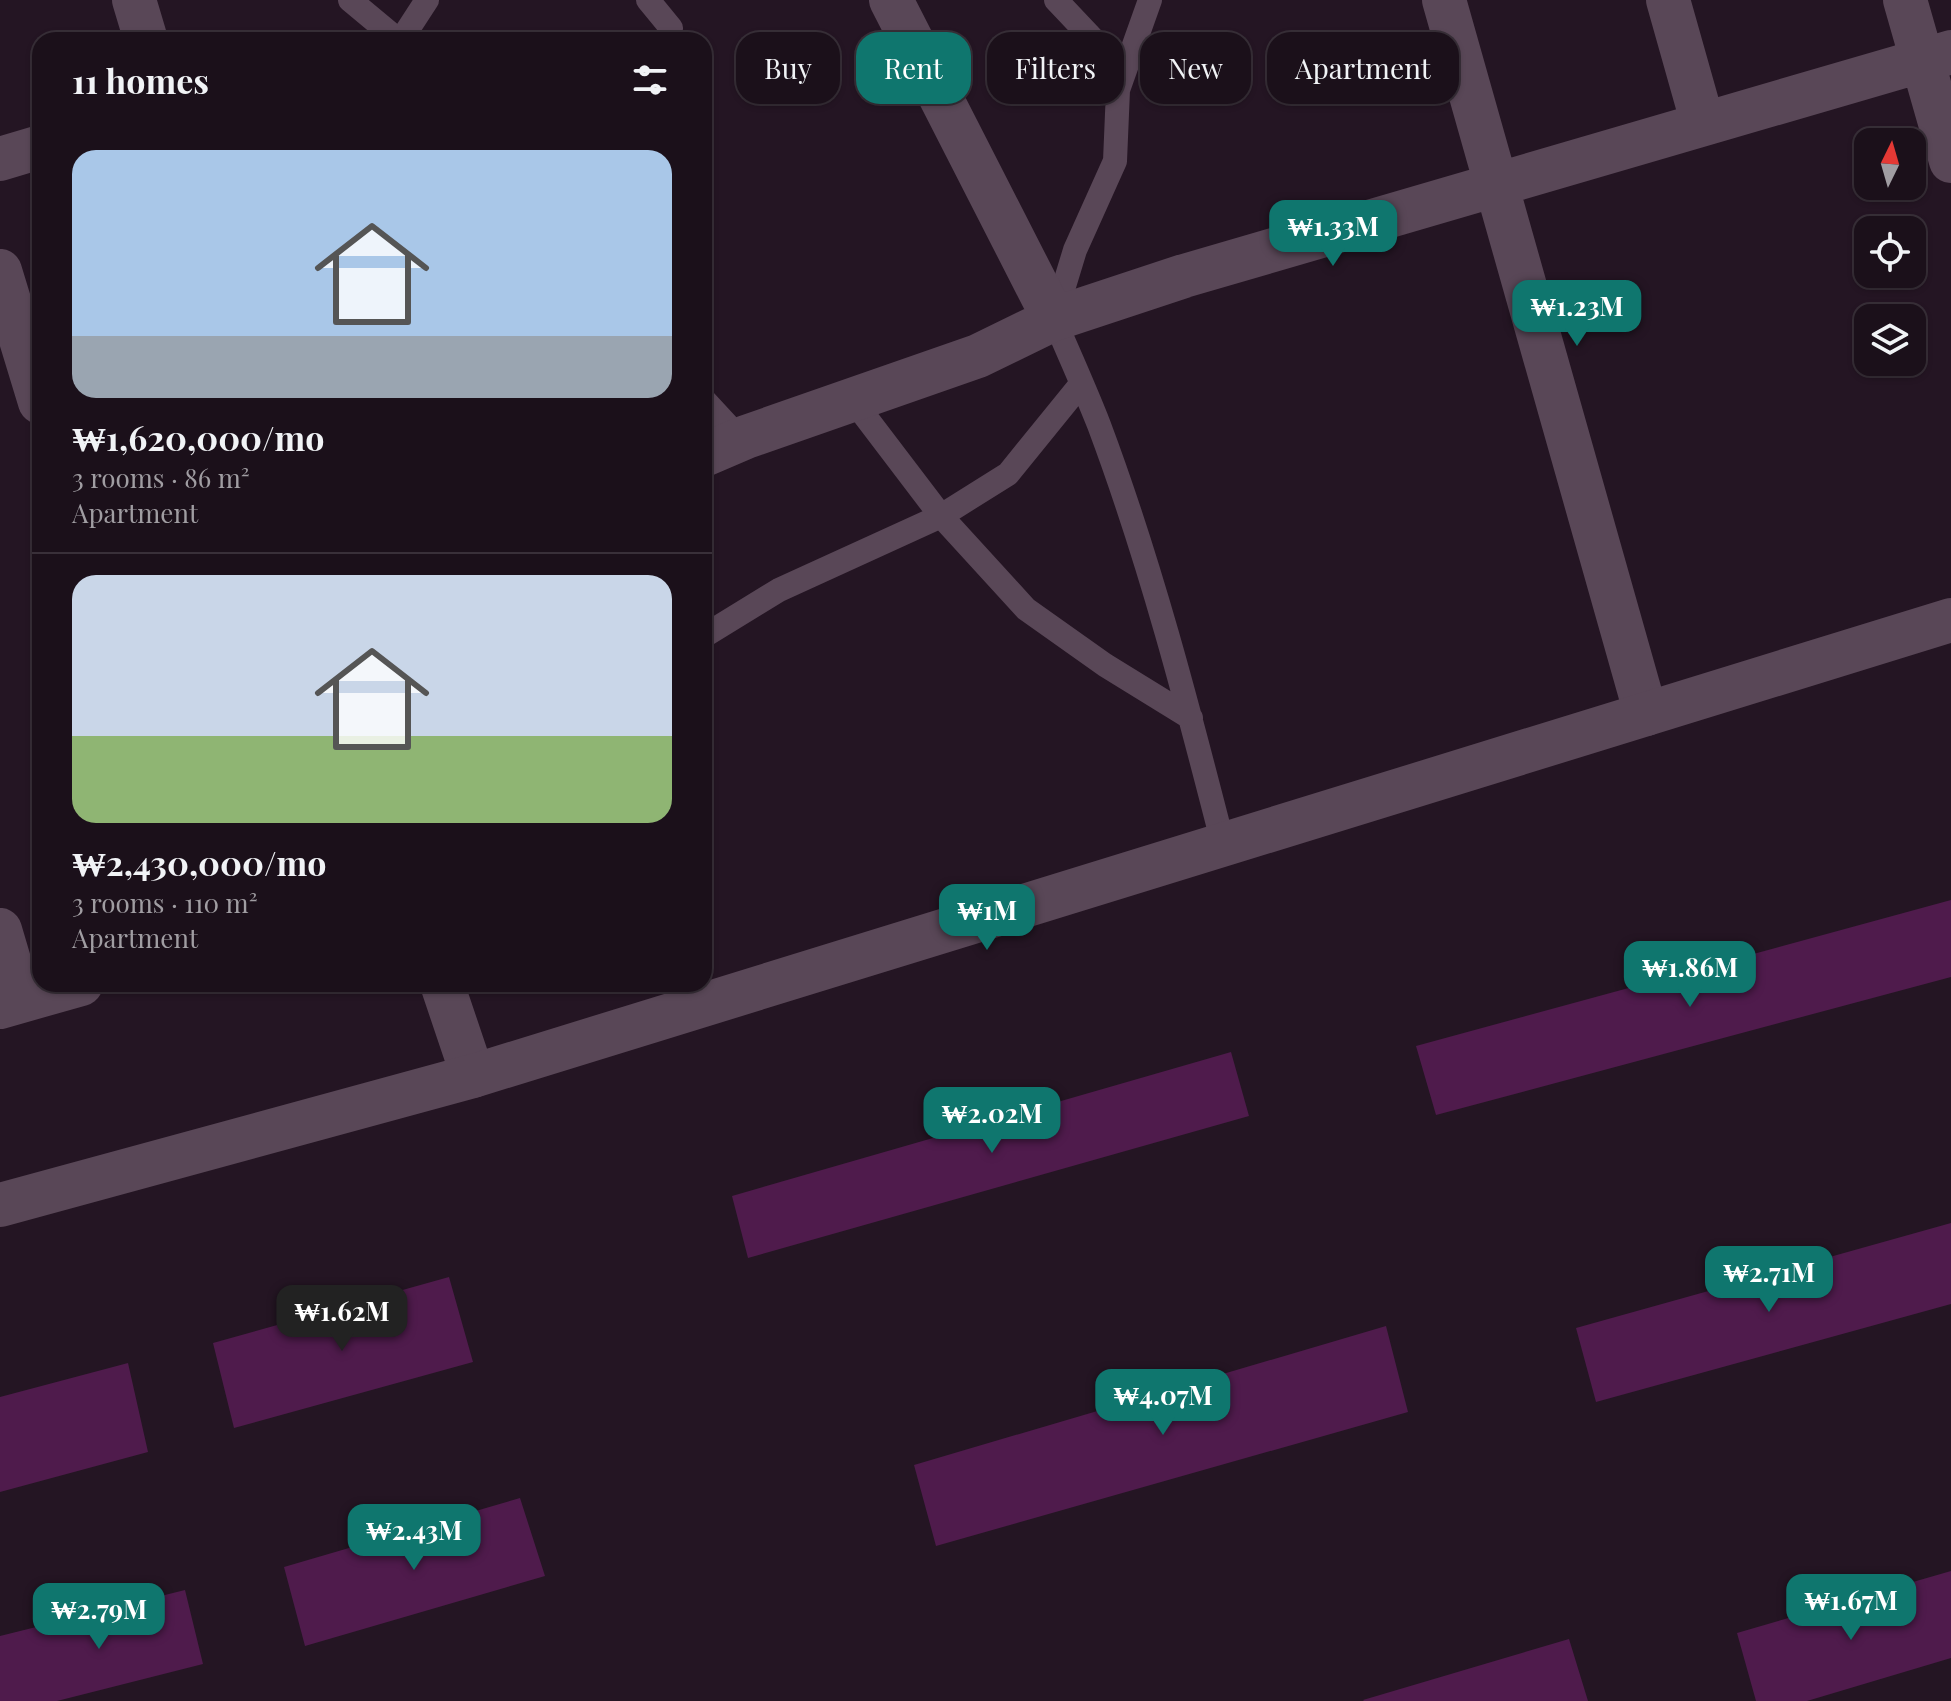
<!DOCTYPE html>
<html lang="en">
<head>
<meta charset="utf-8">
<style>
  body { margin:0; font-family:"Playfair Display",serif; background:#281e27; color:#f1f3f6; height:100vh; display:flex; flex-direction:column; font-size:30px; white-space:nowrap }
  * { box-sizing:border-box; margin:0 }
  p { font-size:26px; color:#a09da2 }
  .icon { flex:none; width:44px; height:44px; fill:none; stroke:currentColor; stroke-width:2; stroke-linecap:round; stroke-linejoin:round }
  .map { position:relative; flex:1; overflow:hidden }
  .panel { position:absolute; left:32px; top:32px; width:680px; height:960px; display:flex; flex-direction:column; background:#1b101a; border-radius:24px; box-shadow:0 2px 6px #0004,0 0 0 2px #393039 }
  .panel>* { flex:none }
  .hud { position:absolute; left:736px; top:32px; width:760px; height:72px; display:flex; gap:16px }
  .needle { width:52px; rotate:5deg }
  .controls { position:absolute; left:1854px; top:128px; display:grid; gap:16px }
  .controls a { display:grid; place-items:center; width:72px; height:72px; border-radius:16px; background:#1b101a; box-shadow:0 2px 6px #0004,0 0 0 2px #393039; font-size:40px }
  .price { position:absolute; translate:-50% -68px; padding:0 18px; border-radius:16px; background:#0f766e; color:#fff; font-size:26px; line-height:52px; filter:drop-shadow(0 2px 4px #0008) }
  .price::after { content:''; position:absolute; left:50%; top:48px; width:24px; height:18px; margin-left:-12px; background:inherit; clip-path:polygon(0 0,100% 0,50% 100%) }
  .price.on { background:#222; color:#fff }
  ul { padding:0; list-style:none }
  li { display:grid; align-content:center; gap:16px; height:424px; padding:0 40px }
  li+li { border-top:2px solid #393039 }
  li span { display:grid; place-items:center; height:248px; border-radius:24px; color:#555 }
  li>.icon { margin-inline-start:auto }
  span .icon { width:144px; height:144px; fill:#fffc; stroke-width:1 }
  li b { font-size:34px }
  h2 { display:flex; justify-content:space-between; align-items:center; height:96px; padding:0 40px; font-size:34px }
  .chip { padding:0 28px; border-radius:24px; background:#1b101a; box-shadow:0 2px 6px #0004,0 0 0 2px #393039; font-size:28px; line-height:72px }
  .chip.on { background:#0f766e; color:#fff }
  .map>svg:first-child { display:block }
  .building { fill:#4f1b4c }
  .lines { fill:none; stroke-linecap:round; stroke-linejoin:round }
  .service { stroke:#594757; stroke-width:24 }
  .minor { stroke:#594757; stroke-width:44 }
  .tertiary { stroke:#594757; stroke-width:44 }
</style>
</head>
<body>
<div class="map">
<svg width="1951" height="1701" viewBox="0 0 1951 1701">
  <rect width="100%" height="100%" fill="#241523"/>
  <path class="building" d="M1951,900v77l-515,138 -20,-69z
    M1231,1052l18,64 -501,142 -16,-62z
    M1951,1223v81l-355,98 -20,-74z
    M449,1277l24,85 -239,66 -21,-85z
    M1386,1326l22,86 -472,134 -22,-81z
    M128,1363l20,89 -148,40v-95z
    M520,1498l25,78 -240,70 -21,-79z
    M1951,1571v87l-144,43h-51l-19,-68z
    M185,1590l18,74 -146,37h-57v-65z
    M1569,1639l19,62h-224l-1,-1z"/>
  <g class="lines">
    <path class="service" d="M350,0l48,40
      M648,0l23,28
      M1056,0l68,72
      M1150,0l-32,90 -3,71 -40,89 -21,69c15,35 31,70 45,106 51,136 88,278 124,419
      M401,40l26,-40
      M852,399l89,117 85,93 79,56 86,53
      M704,400l37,40
      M704,636l75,-46 162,-74 67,-42 73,-90"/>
    <path class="minor" d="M134,0l12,40
      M891,0l163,319
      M1444,0l202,714
      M1668,0l35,124
      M1905,0l46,161
      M0,159l40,-12
      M0,271l40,131
      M704,455l42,-18 232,-81 76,-37 130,-43 767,-224
      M0,930l21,71
      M442,984l31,92
      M0,1007l81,-23"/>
    <path class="tertiary" d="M0,1205l473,-129 1478,-456"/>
  </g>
</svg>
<div class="controls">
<a><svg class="needle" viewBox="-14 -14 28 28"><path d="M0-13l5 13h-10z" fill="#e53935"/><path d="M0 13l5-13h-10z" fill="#a09da2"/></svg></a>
<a><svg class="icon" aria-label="locate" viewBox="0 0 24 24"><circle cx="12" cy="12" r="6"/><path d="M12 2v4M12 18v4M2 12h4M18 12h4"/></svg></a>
<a><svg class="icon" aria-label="layers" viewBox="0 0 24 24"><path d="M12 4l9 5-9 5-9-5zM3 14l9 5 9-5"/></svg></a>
</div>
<b class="price" style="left:1333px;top:268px">₩1.33M</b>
<b class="price" style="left:1577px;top:348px">₩1.23M</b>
<b class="price" style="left:987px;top:952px">₩1M</b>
<b class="price" style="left:1690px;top:1009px">₩1.86M</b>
<b class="price" style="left:992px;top:1155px">₩2.02M</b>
<b class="price" style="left:1769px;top:1314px">₩2.71M</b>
<b class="price on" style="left:342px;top:1353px">₩1.62M</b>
<b class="price" style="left:1163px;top:1437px">₩4.07M</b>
<b class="price" style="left:414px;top:1572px">₩2.43M</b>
<b class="price" style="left:1851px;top:1642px">₩1.67M</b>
<b class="price" style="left:99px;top:1651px">₩2.79M</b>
<div class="hud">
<a class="chip">Buy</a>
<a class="chip on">Rent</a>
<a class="chip">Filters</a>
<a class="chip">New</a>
<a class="chip">Apartment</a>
</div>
<section class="panel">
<h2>11 homes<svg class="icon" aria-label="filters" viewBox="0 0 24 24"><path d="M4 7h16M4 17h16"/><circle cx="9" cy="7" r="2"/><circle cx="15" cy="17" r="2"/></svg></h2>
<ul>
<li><span style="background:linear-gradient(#a9c7e8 75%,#9aa5b1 0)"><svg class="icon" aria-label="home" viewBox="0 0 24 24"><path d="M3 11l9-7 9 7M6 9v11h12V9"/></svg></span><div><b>₩1,620,000/mo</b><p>3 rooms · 86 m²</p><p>Apartment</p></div></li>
<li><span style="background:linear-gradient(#c9d6e8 65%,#8fb573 0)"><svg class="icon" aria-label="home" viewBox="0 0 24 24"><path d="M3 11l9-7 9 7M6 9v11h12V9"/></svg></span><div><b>₩2,430,000/mo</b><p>3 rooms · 110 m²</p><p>Apartment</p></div></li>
</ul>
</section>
</div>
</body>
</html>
